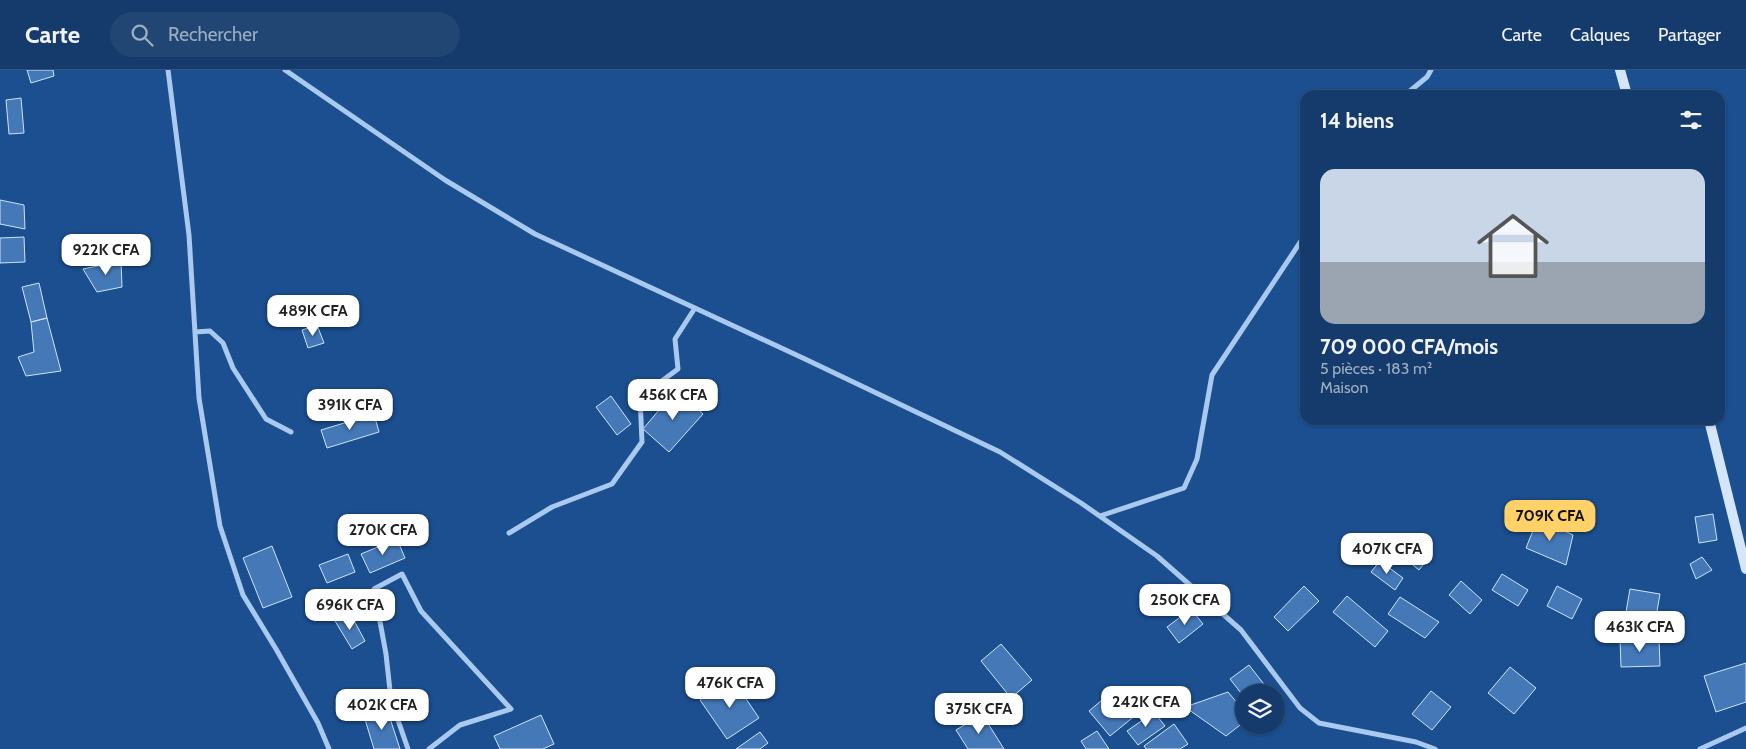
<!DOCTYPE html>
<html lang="fr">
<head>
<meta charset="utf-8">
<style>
  body { margin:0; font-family:Cabin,sans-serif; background:#214673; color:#f1f3f6; height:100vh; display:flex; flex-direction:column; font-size:19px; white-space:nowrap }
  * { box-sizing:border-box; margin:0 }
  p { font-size:16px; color:#9dadc1 }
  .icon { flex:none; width:28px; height:28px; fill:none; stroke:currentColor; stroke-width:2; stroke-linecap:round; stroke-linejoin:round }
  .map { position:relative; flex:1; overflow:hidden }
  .panel { position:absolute; left:1300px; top:20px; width:425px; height:335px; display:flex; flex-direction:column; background:#143b6b; border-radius:15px; box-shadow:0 1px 4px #0004,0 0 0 1px #33557e }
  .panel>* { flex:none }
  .controls { position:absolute; left:1235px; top:614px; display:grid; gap:10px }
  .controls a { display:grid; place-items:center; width:50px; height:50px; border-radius:50%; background:#143b6b; box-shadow:0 1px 4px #0004,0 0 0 1px #33557e; font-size:25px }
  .price { position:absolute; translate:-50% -42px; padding:0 11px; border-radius:10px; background:#fff; color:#222; font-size:16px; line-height:32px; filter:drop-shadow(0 1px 2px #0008) }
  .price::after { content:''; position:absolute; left:50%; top:30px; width:15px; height:11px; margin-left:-8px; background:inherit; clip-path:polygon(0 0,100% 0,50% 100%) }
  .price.on { background:#ffd166; color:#111 }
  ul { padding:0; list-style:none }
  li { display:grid; align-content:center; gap:10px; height:265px; padding:0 20px }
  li+li { border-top:1px solid #33557e }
  li span { display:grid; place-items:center; height:155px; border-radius:15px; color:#555 }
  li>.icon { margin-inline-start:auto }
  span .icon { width:90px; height:90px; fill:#fffc; stroke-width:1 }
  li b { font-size:21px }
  h2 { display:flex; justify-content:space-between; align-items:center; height:60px; padding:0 20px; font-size:21px }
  header { display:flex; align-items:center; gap:30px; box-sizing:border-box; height:70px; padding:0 25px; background:#143b6b; border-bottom:1px solid #33557e }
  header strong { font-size:24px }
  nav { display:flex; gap:28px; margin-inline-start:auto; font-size:18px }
  .search { width:350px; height:45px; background:#214673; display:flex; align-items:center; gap:12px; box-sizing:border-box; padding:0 18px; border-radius:28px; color:#9dadc1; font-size:19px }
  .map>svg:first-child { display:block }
  .building { fill:#4478b7; stroke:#cfe3fa }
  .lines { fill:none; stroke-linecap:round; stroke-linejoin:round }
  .street { stroke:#a9c9ee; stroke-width:5 }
  .secondary { stroke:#d6e6fa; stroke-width:10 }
</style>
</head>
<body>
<header>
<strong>Carte</strong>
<div class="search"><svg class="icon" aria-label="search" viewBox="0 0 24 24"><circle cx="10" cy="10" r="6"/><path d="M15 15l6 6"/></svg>Rechercher</div>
<nav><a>Carte</a><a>Calques</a><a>Partager</a></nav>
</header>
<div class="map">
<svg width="1746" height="679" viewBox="0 0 1746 679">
  <rect width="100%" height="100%" fill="#1b4f8f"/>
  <path class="building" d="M27,0h26l1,6 -23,7z
    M21,28l3,35 -15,1 -3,-34z
    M0,130l24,5 1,24 -25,-5z
    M24,167l1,25 -25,1v-25z
    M121,191l1,26 -25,5 -14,-23z
    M39,213l8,35 -16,4 -9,-35z
    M47,248l14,53 -35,5 -8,-19 16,-5 -3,-30z
    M317,255l7,18 -16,5 -6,-18z
    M365,320l6,17 -31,11 -6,-17z
    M676,320l27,24 -34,38 -26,-23z
    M611,326l20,28 -14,11 -21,-28z
    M374,344l5,18 -52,16 -6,-18z
    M1713,444l4,26 -18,3 -4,-26z
    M1538,448l35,17 -7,30 -40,-17z
    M1411,468l21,16 -13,16 -22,-18z
    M397,469l8,19 -35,15 -9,-19z
    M272,476l20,51 -29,11 -20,-50z
    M348,484l7,18 -28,11 -8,-18z
    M1702,487l10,13 -16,9 -6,-15z
    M1380,491l23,17 -8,12 -24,-18z
    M1502,504l26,16 -10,16 -26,-16z
    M1461,511l21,19 -12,14 -21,-19z
    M1304,516l15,15 -31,30 -14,-14z
    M1557,516l25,13 -10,20 -25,-13z
    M1630,519l30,5 -4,23 -30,-5z
    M1347,526l41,35 -13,16 -42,-35z
    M1400,527l39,25 -14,16 -37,-24z
    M1191,539l12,15 -24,19 -12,-16z
    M350,543l15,28 -13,8 -17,-28z
    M1659,568l1,28 -39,1 -1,-28z
    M1001,574l31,36 -21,18 -30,-37z
    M1746,593v39l-30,10 -12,-36z
    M1249,595l21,27h-26v5l-14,-18z
    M1510,597l26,21 -22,26 -26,-21z
    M732,608l27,40 -32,21 -27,-39z
    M1115,619l21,26 -26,21 -21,-25z
    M1431,621l20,16 -19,23 -20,-16z
    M1228,622l16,19v11l-18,14 -41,-29z
    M387,639l13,40h-26l-10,-33z
    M1154,642l11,14 -27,19 -11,-14z
    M982,644l22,35h-36l-12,-19z
    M541,645l13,29 -11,5h-43l-6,-13z
    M1174,654l14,20 -8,5h-34l-2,-3z
    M1097,661l12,18h-23l-5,-8z
    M760,662l8,11 -8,6h-24z"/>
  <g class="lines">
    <path class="street" d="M168,0l21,165 10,163 21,128 23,69 33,54 42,74 11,26
      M285,0l160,110 90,54 270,125 195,93 81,51 76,53 84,74 59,78 19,15 97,19 19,7
      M1405,25l22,-18 4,-7
      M195,262l15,-1 13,12 10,25 33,51 25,13
      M1100,446l84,-28 13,-29 15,-84 93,-140
      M509,463l43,-26 60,-23 30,-42 -2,-45 38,-28 -3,-30 20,-31
      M408,679l-17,-49 -5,-46 -12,-65 28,-15 19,37 90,98 -51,16 -31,24
      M1700,679l46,-21"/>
    <path class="secondary" d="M1620,0l7,25
      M1709,350l37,149"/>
  </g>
</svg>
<div class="controls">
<a><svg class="icon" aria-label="layers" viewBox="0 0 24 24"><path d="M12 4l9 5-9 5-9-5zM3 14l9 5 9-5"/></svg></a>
</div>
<b class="price" style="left:106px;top:206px">922K CFA</b>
<b class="price" style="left:313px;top:267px">489K CFA</b>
<b class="price" style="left:673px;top:351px">456K CFA</b>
<b class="price" style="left:350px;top:361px">391K CFA</b>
<b class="price on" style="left:1550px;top:472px">709K CFA</b>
<b class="price" style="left:383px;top:486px">270K CFA</b>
<b class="price" style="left:1387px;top:505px">407K CFA</b>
<b class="price" style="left:1185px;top:556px">250K CFA</b>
<b class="price" style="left:350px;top:561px">696K CFA</b>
<b class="price" style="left:1640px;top:583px">463K CFA</b>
<b class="price" style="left:730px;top:639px">476K CFA</b>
<b class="price" style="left:1146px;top:658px">242K CFA</b>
<b class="price" style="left:382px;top:661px">402K CFA</b>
<b class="price" style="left:979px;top:665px">375K CFA</b>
<section class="panel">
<h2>14 biens<svg class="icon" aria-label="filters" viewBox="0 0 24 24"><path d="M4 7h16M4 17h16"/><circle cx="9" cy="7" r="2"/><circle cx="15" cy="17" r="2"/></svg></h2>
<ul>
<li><span style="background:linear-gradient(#c9d6e8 60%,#9aa5b1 0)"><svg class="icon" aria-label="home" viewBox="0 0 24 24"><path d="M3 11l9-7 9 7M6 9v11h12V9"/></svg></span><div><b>709 000 CFA/mois</b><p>5 pièces · 183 m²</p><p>Maison</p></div></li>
</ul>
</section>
</div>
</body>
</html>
